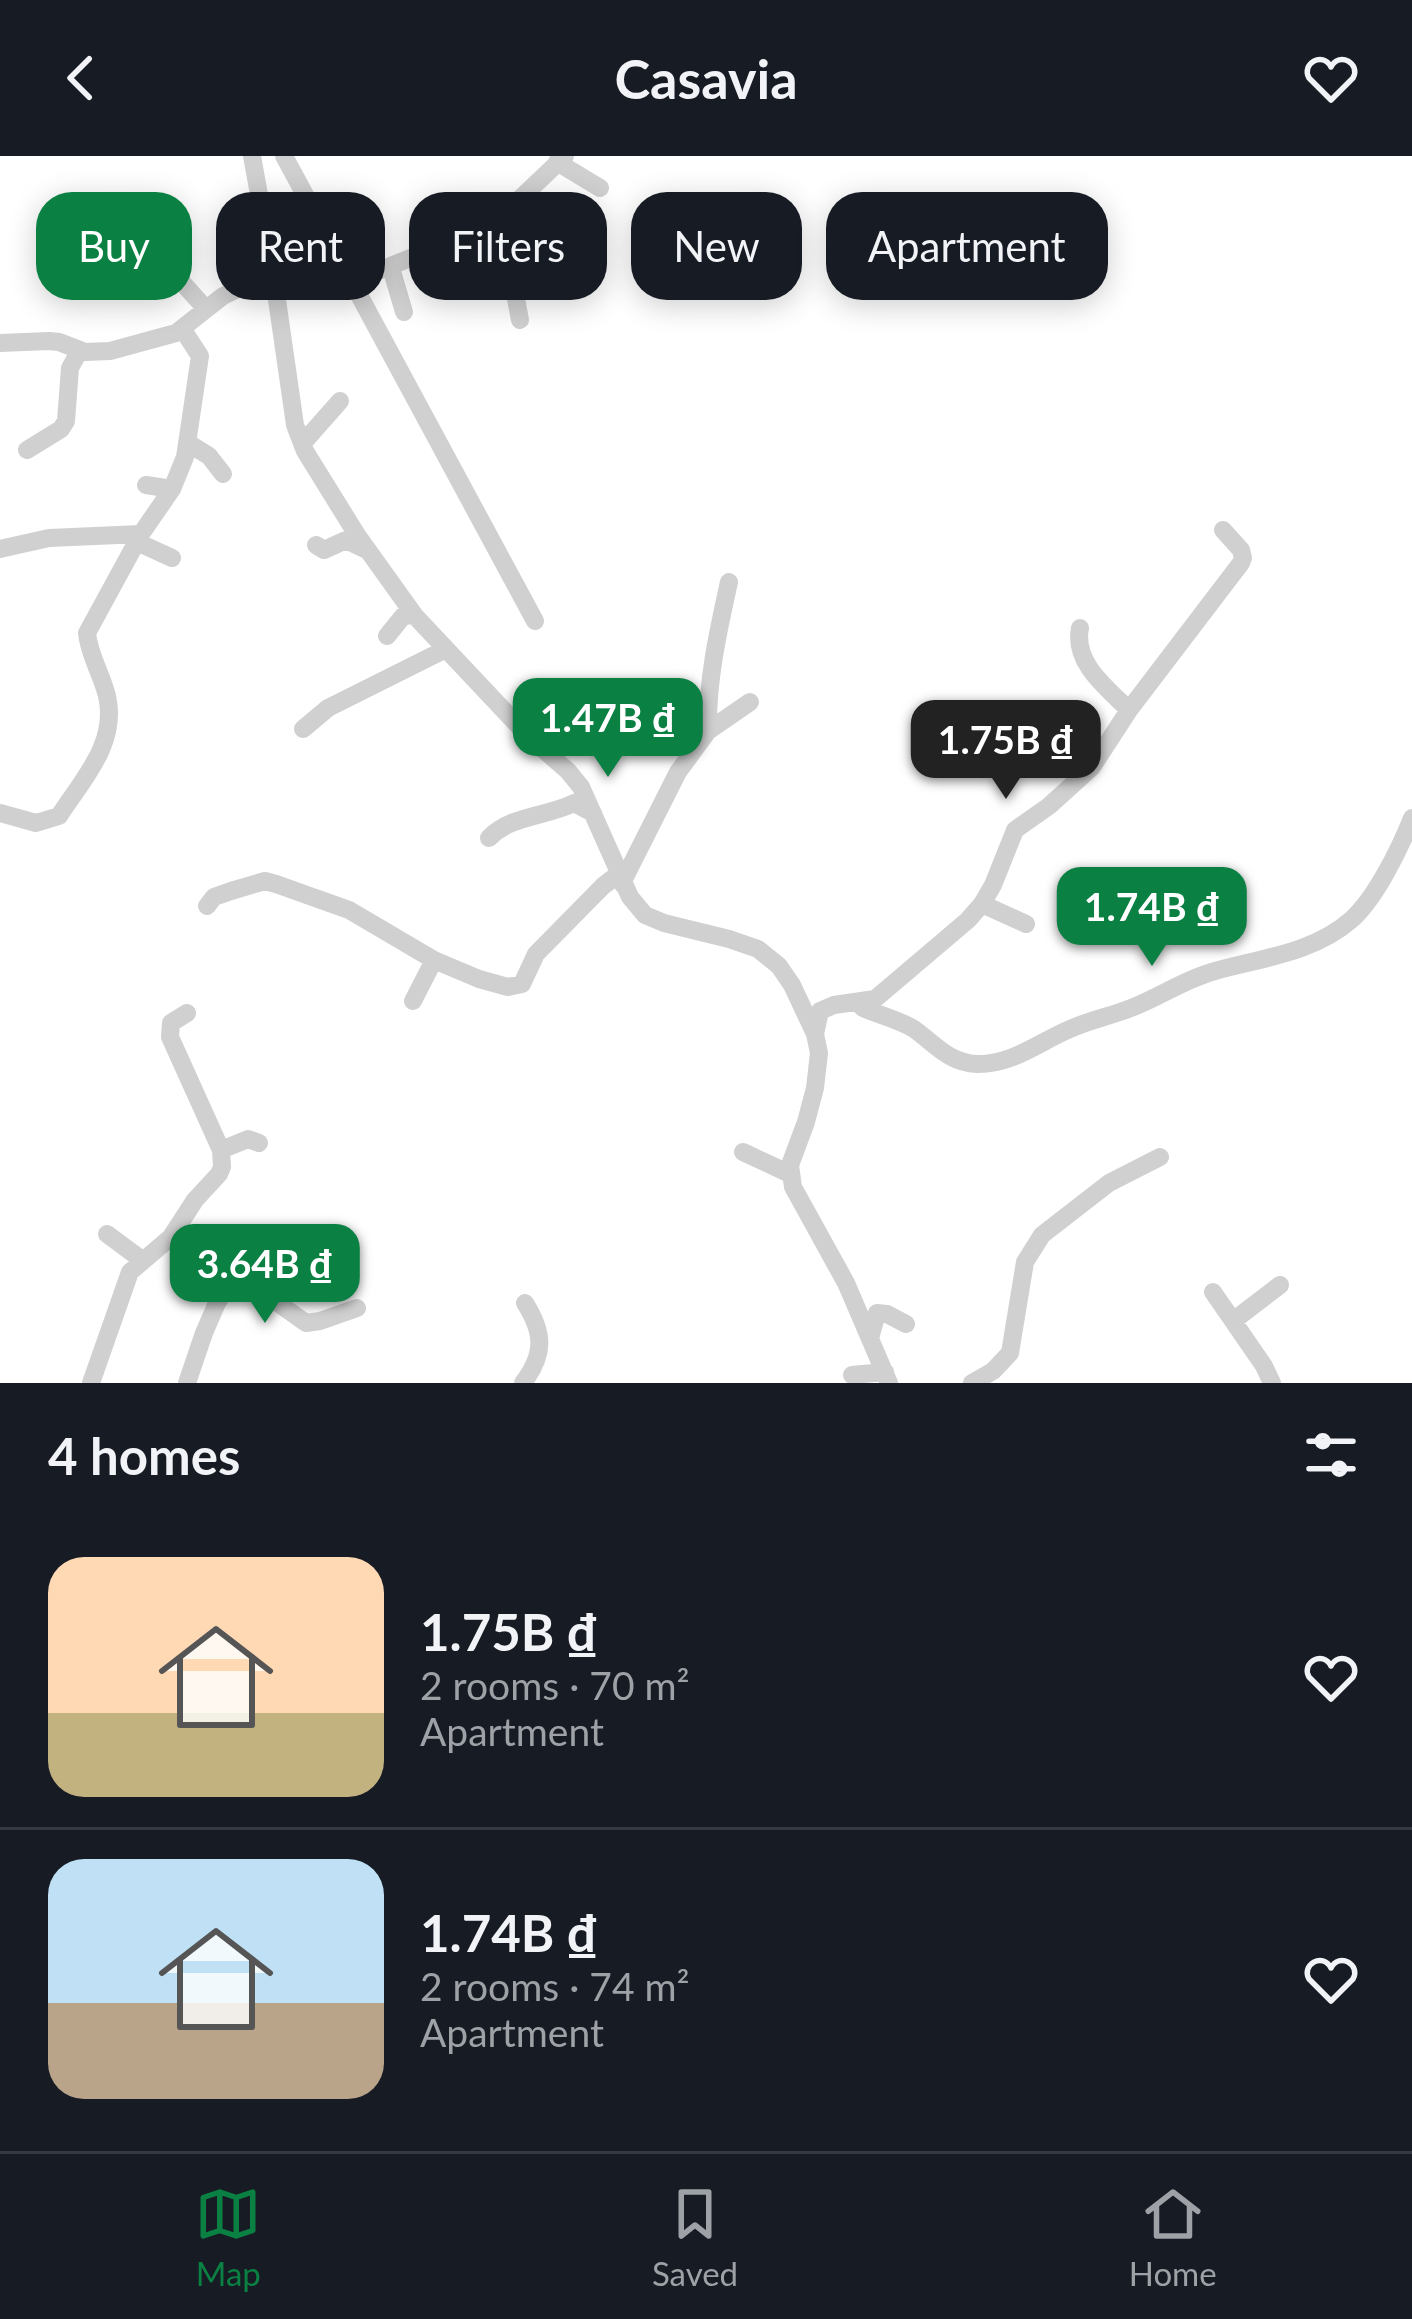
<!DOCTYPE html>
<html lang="en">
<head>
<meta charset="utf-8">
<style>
  body { margin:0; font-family:Lato,sans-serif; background:#242831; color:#f1f3f6; height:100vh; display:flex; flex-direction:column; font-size:45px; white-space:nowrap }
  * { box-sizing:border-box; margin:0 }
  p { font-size:39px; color:#9ea1a6 }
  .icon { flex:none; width:66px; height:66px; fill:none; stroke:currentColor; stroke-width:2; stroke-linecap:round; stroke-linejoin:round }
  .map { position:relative; height:1227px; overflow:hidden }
  .side { display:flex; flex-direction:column; background:#171b24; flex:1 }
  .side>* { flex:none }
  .guide { position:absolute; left:36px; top:36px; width:1341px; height:108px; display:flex; gap:24px }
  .price { position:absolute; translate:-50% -102px; padding:0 27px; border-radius:24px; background:#0b8043; color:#fff; font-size:39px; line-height:78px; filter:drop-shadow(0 3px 6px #0008) }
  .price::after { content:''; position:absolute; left:50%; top:72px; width:36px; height:27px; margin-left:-18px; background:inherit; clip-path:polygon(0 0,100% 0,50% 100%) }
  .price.on { background:#222; color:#fff }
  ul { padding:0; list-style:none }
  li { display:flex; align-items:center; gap:36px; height:300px; padding:0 48px }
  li+li { border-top:3px solid #363941 }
  li span { display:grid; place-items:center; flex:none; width:336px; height:240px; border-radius:36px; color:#555 }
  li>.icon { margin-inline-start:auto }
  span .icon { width:144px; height:144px; fill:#fffc; stroke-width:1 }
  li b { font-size:51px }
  h2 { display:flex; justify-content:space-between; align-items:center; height:144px; padding:0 48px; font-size:51px }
  .chip { padding:0 42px; border-radius:36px; background:#171b24; box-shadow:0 6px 30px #0003; font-size:42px; line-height:108px }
  .chip.on { background:#0b8043; color:#fff }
  header { display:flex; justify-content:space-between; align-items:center; height:156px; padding:0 48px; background:#171b24; font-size:54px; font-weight:700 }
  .menu { display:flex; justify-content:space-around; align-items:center; height:168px; border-top:3px solid #363941; background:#171b24; font-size:33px; color:#9ea1a6 }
  .menu a { display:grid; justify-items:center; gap:6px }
  .menu .on { color:#0b8043 }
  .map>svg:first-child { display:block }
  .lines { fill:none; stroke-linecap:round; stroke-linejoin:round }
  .minor { stroke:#d0d0d0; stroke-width:18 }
</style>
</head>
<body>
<header><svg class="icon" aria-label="back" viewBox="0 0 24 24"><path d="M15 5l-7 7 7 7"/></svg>Casavia<svg class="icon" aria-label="heart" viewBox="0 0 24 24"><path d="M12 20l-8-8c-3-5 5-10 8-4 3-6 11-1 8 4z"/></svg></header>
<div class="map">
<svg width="1412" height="1227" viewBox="0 0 1412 1227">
  <rect width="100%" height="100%" fill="#fff"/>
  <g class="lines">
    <path class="minor" d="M252,0l21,116 22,153 10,26 52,84 58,81 114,121 39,34 13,16 49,110 15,18 19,8 65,16 29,10 21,17 13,19 23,49 4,19 -4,35 -9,34 -16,43 3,22 53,96 43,100
      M284,0l251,465
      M557,6l43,26
      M126,64l80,89
      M483,73l29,49 8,42
      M391,112l13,44
      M0,187l49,-2 10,1 26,10 25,-1 66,-18 47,-37 50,-24 64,7 26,-2 120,-48 22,-16 60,-57
      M188,287l21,13 14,18
      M302,288l38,-43
      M27,294l34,-21 5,-8 4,-53 10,-18
      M146,329l26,4
      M137,386l35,16
      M316,389l8,5 22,-10 21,10
      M0,393l49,-11 92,-4
      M1080,472c-7,35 27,60 49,82
      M387,480l17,-21 11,1
      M303,573l25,-21 118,-59
      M708,575c-1,-51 10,-99 21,-149
      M0,657l36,10 23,-7c24,-37 59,-73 48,-120 -5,-21 -18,-41 -20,-63l54,-99 31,-45 13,-32 15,-101 -17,-26
      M489,682c22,-23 57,-21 85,-35l19,10
      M623,725l55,-109 30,-41 42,-29
      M982,748l44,20
      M207,750l7,-9 17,-6 34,-10 11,3 73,26 85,50 45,19 29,8 14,-3 14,-30 67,-68 13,-10 10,12
      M413,845l21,-41
      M857,846l6,6c16,7 37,12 51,21 21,15 35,34 63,35 35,1 62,-22 93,-35 20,-9 41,-13 61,-21 29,-11 54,-29 84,-37 47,-13 98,-18 136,-51 25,-22 49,-72 61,-102
      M815,878l5,-23 14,-6 41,-6 93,-79 14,-16 11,-19 22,-55 34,-24 43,-39 37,-57 112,-147 2,-5 -2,-8 -18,-20
      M221,994l27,-11 11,4
      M743,996l47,22
      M107,1078l35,26
      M1213,1136l51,74 8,17
      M1233,1165l47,-36
      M871,1179l6,-22 10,1 19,10
      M852,1219l33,-3
      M91,1227l39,-111 41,-35 24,-37 24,-26 3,-7 -1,-17 -51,-113 1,-14 16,-10
      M187,1227l17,-50 13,-30 12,-19 6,-2 15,1 56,40 14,-2 37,-13
      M523,1227c22,-29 21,-50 2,-80
      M972,1227l21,-12 17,-18 15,-91 17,-27 67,-52 51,-26"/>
  </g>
</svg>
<b class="price" style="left:608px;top:624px">1.47B ₫</b>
<b class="price on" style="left:1006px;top:646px">1.75B ₫</b>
<b class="price" style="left:1152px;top:813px">1.74B ₫</b>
<b class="price" style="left:265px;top:1170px">3.64B ₫</b>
<div class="guide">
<a class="chip on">Buy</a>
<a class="chip">Rent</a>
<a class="chip">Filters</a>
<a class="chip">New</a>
<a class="chip">Apartment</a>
</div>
</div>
<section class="side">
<h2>4 homes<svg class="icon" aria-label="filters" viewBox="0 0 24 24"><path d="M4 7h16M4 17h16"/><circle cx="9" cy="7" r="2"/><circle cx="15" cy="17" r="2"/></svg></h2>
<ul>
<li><span style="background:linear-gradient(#ffd9b3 65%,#c2b280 0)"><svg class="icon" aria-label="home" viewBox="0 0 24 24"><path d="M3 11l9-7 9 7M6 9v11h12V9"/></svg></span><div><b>1.75B ₫</b><p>2 rooms · 70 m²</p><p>Apartment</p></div><svg class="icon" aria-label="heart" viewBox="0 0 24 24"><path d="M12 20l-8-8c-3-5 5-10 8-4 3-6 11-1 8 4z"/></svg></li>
<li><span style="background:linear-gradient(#bfe0f5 60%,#b9a48a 0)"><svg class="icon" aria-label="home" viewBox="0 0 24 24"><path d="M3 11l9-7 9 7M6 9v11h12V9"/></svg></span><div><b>1.74B ₫</b><p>2 rooms · 74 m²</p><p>Apartment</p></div><svg class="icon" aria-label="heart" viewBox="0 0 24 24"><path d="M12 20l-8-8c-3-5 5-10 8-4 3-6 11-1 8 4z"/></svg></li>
</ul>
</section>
<nav class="menu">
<a class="on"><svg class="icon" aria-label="map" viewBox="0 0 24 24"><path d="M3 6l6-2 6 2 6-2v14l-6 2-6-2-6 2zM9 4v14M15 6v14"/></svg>Map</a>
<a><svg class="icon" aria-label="saved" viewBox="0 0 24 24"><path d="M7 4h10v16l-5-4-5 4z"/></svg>Saved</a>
<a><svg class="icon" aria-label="home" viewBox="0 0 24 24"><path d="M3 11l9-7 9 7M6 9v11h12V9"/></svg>Home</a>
</nav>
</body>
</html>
